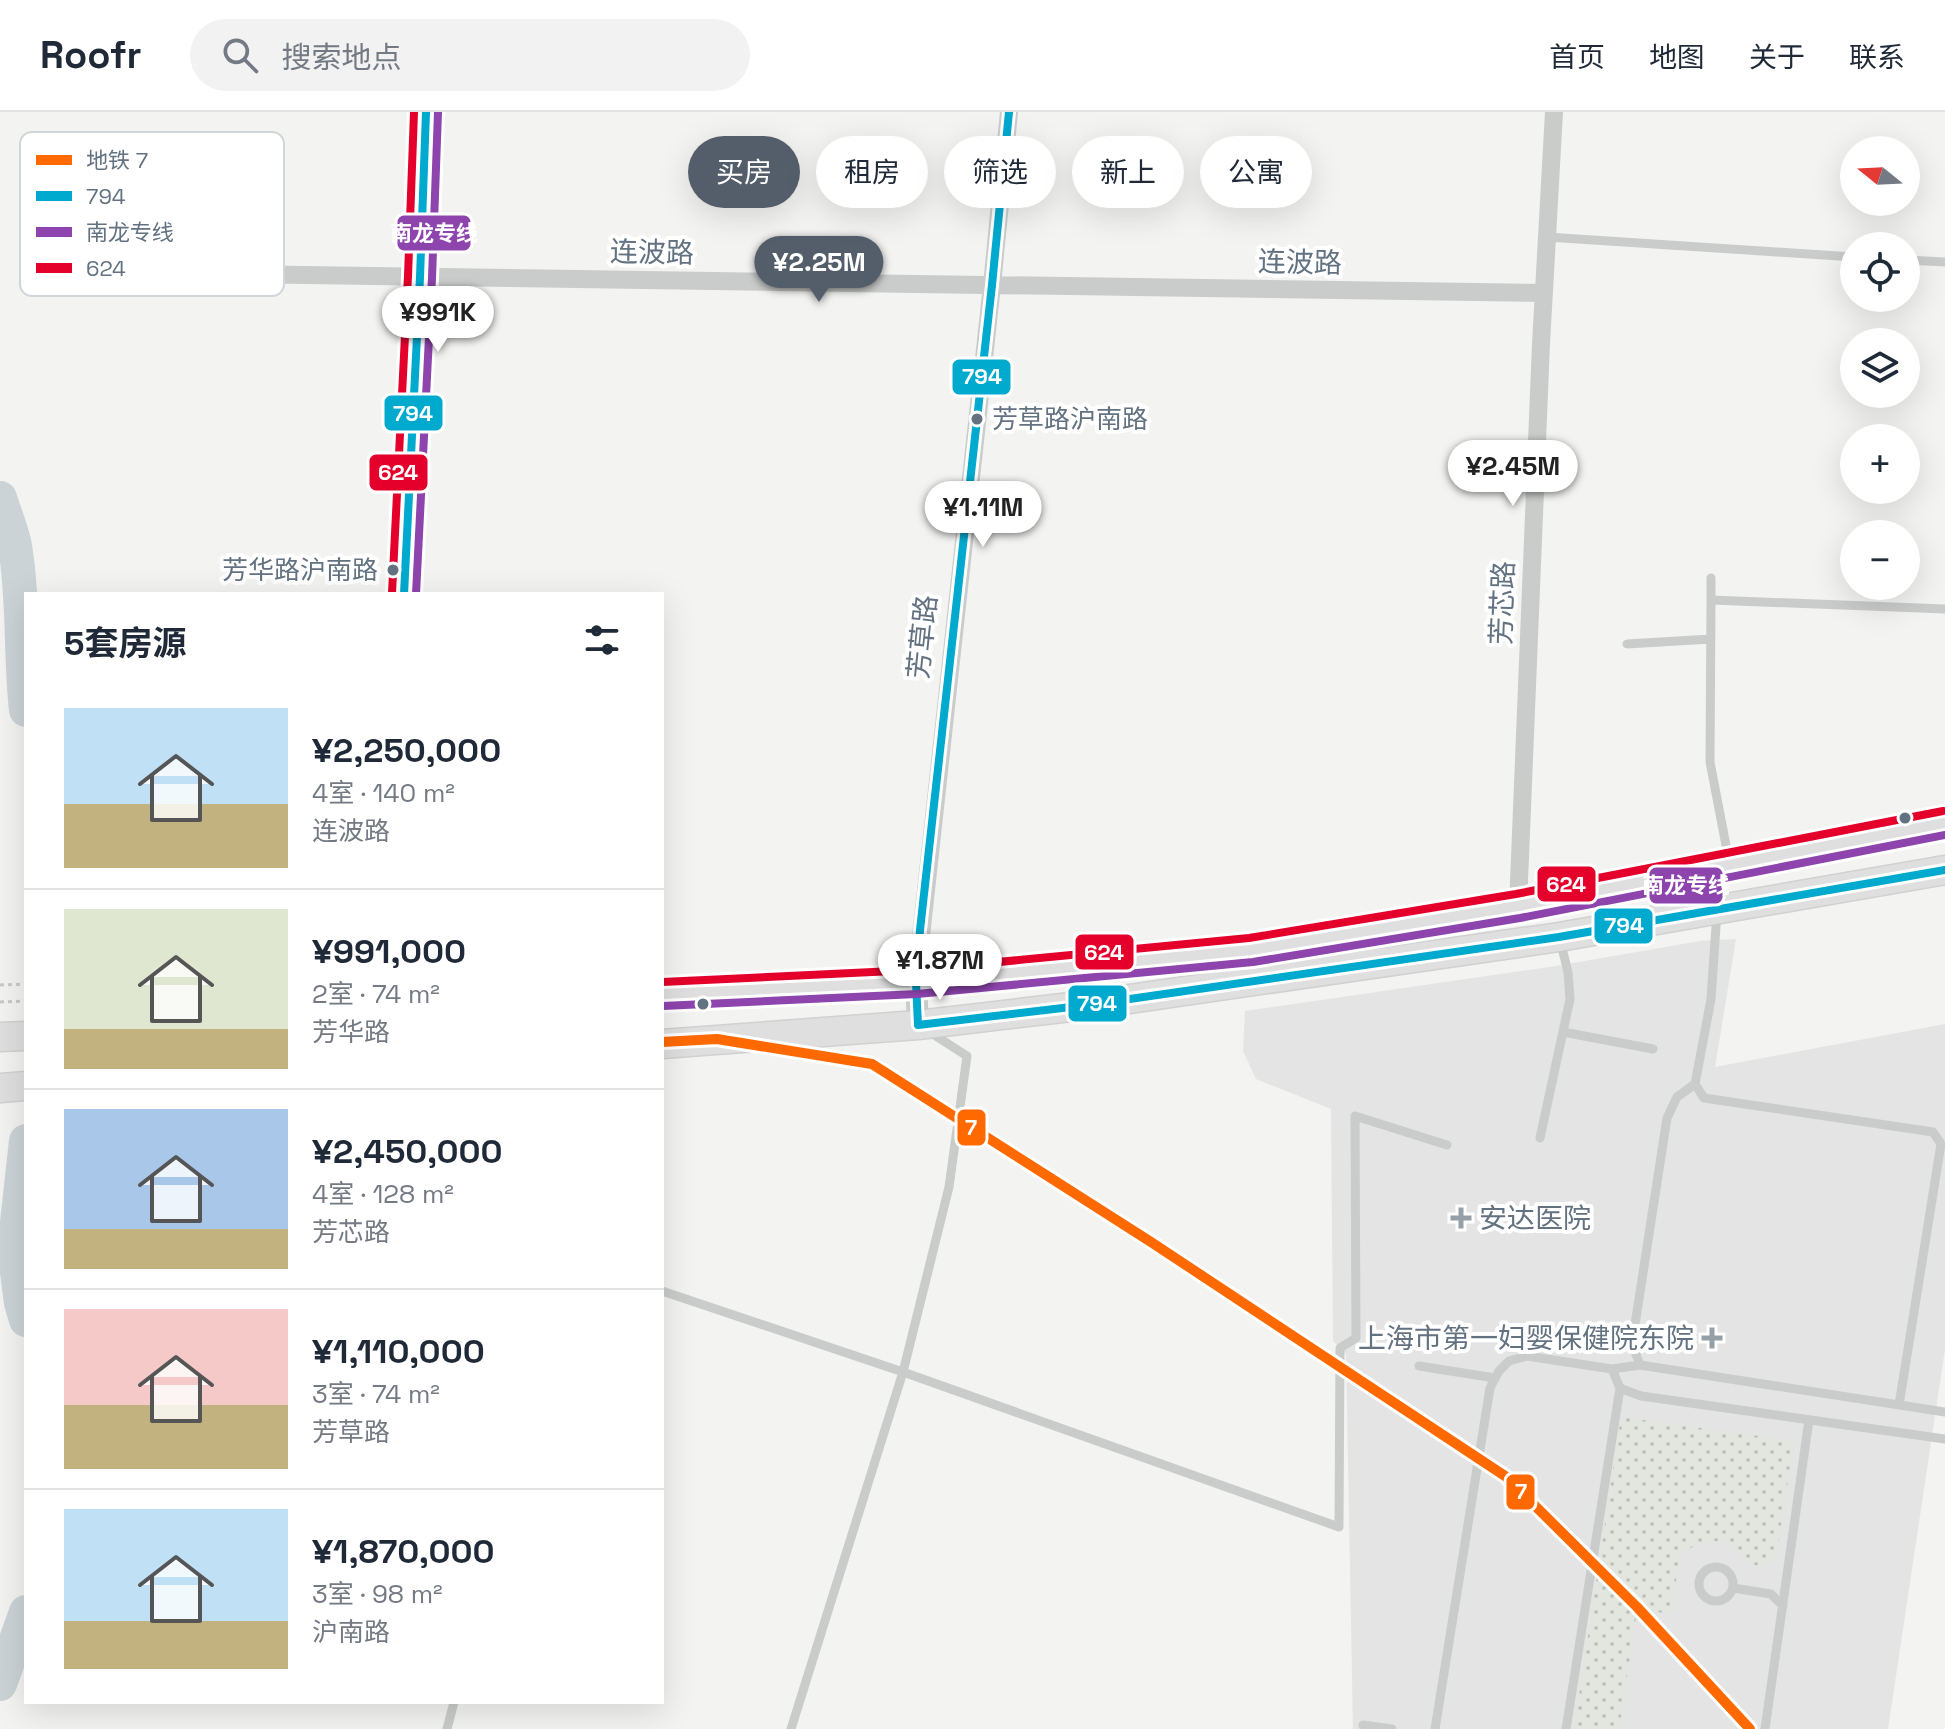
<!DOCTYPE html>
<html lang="zh">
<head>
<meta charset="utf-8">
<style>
  body { margin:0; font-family:"Space Grotesk","Noto Sans SC",sans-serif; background:#f2f2f3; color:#1f2937; height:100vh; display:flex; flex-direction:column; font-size:30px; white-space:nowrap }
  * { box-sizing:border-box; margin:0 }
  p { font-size:26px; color:#747a83 }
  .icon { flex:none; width:44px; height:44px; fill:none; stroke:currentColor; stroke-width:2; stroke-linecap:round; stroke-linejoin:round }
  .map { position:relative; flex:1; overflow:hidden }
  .side { position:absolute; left:24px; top:480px; width:640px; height:1112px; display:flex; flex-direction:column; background:#fff; border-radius:0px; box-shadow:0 8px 32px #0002 }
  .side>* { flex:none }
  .top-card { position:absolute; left:688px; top:24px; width:760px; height:72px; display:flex; gap:16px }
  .needle { width:52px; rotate:288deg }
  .buttons { position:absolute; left:1840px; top:24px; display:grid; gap:16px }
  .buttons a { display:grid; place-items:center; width:80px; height:80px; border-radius:50%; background:#fff; box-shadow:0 8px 32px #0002; font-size:40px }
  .price { position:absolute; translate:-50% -68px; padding:0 18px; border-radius:28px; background:#fff; color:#222; font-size:26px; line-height:52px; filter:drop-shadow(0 2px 4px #0008) }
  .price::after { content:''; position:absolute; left:50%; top:48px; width:24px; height:18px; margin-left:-12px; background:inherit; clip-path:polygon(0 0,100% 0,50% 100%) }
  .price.selected { background:#545e6a; color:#fff }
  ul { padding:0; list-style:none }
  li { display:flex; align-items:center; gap:24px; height:200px; padding:0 40px }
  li+li { border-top:2px solid #e0e1e3 }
  li span { display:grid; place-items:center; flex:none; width:224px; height:160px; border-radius:0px; color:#555 }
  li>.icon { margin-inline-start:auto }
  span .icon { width:96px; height:96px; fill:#fffc; stroke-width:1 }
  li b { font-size:34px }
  h2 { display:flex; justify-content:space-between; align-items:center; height:96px; padding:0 40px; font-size:34px }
  .pill { padding:0 28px; border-radius:36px; background:#fff; box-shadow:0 8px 32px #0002; font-size:28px; line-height:72px }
  .pill.selected { background:#545e6a; color:#fff }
  header { display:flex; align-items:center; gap:48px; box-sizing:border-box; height:112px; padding:0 40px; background:#fff; border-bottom:2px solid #e0e1e3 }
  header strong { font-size:38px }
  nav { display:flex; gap:44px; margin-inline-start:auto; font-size:28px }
  .search { width:560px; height:72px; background:#f2f2f3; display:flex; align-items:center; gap:20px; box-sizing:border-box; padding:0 28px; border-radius:44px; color:#747a83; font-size:30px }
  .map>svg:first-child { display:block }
  .built { fill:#e3e4e3 }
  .grass { fill:url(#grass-dots) }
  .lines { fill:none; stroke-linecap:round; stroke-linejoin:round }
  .river { stroke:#cbd3d6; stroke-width:34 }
  .primary-casing { stroke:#d0d1d0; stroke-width:31 }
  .path { stroke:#c8c9c9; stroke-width:3; stroke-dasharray:4 4; stroke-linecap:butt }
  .service { stroke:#cacccc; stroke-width:9 }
  .minor { stroke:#cacccc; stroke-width:18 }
  .tertiary { stroke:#cacccc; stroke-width:22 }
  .primary { stroke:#dfdfe0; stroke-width:28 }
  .bus-1-casing { stroke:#fff; stroke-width:14 }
  .bus-2-casing { stroke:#fff; stroke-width:14 }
  .bus-3-casing { stroke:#fff; stroke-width:14 }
  .bus-1 { stroke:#00a9ce; stroke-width:8 }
  .bus-2 { stroke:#8e44ad; stroke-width:8 }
  .bus-3 { stroke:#e4002b; stroke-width:8 }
  .metro-1-casing { stroke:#fff; stroke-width:16 }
  .metro-1 { stroke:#ff6900; stroke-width:10 }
  .bus-dot { fill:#637281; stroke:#fff; stroke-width:3 }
  .poi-dot { fill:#959fa8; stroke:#fff; stroke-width:3 }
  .labels { text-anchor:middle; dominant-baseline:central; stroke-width:8; stroke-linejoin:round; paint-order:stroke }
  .bus-label { font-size:26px; fill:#637281; stroke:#fff; text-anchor:start }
  .street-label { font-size:28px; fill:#637281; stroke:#fff }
  .poi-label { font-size:28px; fill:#637281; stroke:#fff; text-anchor:start }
  .key { fill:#fff; stroke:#d0d5d9; stroke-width:2 }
  .key-label { font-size:22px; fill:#637281 }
  .line-badge { stroke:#fff; stroke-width:3 }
  .badge-label { font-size:22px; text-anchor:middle; font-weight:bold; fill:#fff }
</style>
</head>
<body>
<header>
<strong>Roofr</strong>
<div class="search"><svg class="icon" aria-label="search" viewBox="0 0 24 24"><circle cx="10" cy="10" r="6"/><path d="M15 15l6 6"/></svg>搜索地点</div>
<nav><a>首页</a><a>地图</a><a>关于</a><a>联系</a></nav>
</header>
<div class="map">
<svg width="1945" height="1617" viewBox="0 0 1945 1617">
  <defs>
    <pattern id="grass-dots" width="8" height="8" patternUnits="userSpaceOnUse" patternTransform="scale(2)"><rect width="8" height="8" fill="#e2e6df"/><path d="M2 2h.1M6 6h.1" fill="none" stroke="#bbbfba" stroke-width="1.8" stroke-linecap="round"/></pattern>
  </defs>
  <rect width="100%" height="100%" fill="#f3f3f1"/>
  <path class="built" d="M1736,827l-21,128 230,-43v325l-57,380h-535l-7,-375 -13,-13 -2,-232 -75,-30 -13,-28 2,-40 311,-45 144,-25z"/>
  <path class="grass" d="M1621,1305l173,24 -18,116 -14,9 -14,-2c-18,-31 -42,-27 -68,-10l-9,60 -27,-4 -8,7 -17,112h-45z"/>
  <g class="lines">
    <path class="river" d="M0,386c5,16 12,32 15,48 9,55 5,110 11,164
      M26,1029l-12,108 7,54 5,17
      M0,1572l26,-72"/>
    <g class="primary-casing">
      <path id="primary" d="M662,882l254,-12 335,-32 267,-44 427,-83
        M0,925l26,-1
        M662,932l256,-19 170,-20 471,-68 386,-67
        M0,976l26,-2"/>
    </g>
    <path class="path" d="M0,873l26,-1
      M0,890l26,-1"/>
    <path class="service" d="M1547,125l307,20
      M1906,148l39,2
      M1711,466v22
      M1627,532l84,-5
      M1729,749l-19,-99 1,-162 234,9
      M1717,800l-6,87 -16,85 9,14 229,34 8,12 -42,261
      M928,919l39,25 -18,131 -46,185 436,155 1,-179 16,-10 -1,-222 92,29
      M1563,920l90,17
      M1540,1026l30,-139 -2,-27 -8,-32
      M662,1179l241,81 -112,357
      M1640,1253l-8,-21 35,-226 10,-21 18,-13
      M1419,1254l76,12
      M1612,1257l8,19 21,8 304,43
      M1699 1472a17 17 0 1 1 34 0a17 17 0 1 1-34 0Z
      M1733,1476l38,6 12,12
      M1363,1613l29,4
      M447,1617l7,-27
      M1435,1617l55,-341 9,-17 10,-10 18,-5 85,13 28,-4 305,47
      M1566,1617l54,-341
      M1765,1617l44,-309"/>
    <path class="minor" d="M95,160l1449,21
      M404,482l16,-317 6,-165
      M1518,794l23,-562 13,-232
      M916,870l76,-697 17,-173"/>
    <path class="tertiary" d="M916,870l2,43"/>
    <use href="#primary" class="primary"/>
    <g class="bus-1-casing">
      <path id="bus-1" d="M1009,0l-17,173 -72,645 -4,52 2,43 170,-20 471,-68 386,-67
        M404,482l16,-317 6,-165"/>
    </g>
    <g class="bus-2-casing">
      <path id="bus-2" d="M416,482l16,-316 6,-166
        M663,894l254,-12 336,-32 267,-44 425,-83"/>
    </g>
    <g class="bus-3-casing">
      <path id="bus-3" d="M392,481l16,-317 6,-164
        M662,870l253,-12 334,-32 267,-44 427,-83"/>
    </g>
    <use href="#bus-1" class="bus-1"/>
    <use href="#bus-2" class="bus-2"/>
    <use href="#bus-3" class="bus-3"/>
    <g class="metro-1-casing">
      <path id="metro-1" d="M662,930l55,-3 155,25 279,178 354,234 132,131 113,122"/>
    </g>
    <use href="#metro-1" class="metro-1"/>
  </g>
  <g class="bus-dot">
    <circle cx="977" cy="307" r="7"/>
    <circle cx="393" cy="458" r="7"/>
    <circle cx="1905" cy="706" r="7"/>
    <circle cx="703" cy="892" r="7"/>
  </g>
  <g class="poi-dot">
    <path d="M1457 1094h8v8h8v8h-8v8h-8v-8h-8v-8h8z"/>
    <path d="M1708 1214h8v8h8v8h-8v8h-8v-8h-8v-8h8z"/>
  </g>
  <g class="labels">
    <g class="bus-label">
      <text x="992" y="307">芳草路沪南路</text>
      <text x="378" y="458" text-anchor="end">芳华路沪南路</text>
    </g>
    <g class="street-label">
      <text transform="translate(652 140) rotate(1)">连波路</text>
      <text transform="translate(1300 150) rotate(1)">连波路</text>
      <text transform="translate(1502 491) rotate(-88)">芳芯路</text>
      <text transform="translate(922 525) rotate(-84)">芳草路</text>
    </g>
    <g class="poi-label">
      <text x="1479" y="1106">安达医院</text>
      <text x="1694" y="1226" text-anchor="end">上海市第一妇婴保健院东院</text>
    </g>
  </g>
  <rect x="20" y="20" width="264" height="164" rx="12" class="key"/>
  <rect x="36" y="43" width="36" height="10" fill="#ff6900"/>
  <rect x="36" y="79" width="36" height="10" fill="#00a9ce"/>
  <rect x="36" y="115" width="36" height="10" fill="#8e44ad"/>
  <rect x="36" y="151" width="36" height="10" fill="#e4002b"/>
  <g class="key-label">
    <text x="86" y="56">地铁 7</text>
    <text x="86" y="92">794</text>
    <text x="86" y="128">南龙专线</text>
    <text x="86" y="164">624</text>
  </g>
  <g class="line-badge">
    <rect x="396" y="102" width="76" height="38" rx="8" fill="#8e44ad"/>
    <rect x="951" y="246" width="61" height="38" rx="8" fill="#00a9ce"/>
    <rect x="383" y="282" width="61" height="38" rx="8" fill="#00a9ce"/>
    <rect x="368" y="341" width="61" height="39" rx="8" fill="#e4002b"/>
    <rect x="1536" y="753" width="61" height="38" rx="8" fill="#e4002b"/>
    <rect x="1648" y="754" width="76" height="39" rx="8" fill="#8e44ad"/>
    <rect x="1593" y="795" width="61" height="38" rx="8" fill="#00a9ce"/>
    <rect x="1074" y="821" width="61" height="38" rx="8" fill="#e4002b"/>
    <rect x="1067" y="872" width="61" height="39" rx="8" fill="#00a9ce"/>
    <rect x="956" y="996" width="31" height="39" rx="8" fill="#ff6900"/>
    <rect x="1505" y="1361" width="31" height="38" rx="8" fill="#ff6900"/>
  </g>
  <g class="badge-label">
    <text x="434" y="129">南龙专线</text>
    <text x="982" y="272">794</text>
    <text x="413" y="309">794</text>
    <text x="398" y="368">624</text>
    <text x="1566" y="780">624</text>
    <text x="1686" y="781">南龙专线</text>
    <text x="1624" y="821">794</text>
    <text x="1104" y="848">624</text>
    <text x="1097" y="899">794</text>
    <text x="971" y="1023">7</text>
    <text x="1521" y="1387">7</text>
  </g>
</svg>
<div class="buttons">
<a><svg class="needle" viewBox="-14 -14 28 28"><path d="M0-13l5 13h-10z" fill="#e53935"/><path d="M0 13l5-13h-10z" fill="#747a83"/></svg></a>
<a><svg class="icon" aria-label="locate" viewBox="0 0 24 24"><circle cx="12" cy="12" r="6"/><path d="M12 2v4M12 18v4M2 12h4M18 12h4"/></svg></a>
<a><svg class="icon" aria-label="layers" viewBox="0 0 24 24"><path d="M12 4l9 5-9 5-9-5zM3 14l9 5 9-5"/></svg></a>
<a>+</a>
<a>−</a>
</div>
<b class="price selected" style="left:819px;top:192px">¥2.25M</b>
<b class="price" style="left:438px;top:242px">¥991K</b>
<b class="price" style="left:1513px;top:396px">¥2.45M</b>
<b class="price" style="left:983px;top:437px">¥1.11M</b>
<b class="price" style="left:940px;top:890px">¥1.87M</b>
<div class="top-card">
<a class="pill selected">买房</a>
<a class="pill">租房</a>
<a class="pill">筛选</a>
<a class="pill">新上</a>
<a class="pill">公寓</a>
</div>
<section class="side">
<h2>5套房源<svg class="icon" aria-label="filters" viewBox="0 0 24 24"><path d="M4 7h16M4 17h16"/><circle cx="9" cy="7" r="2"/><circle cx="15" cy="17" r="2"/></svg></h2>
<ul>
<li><span style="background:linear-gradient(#bfe0f5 60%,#c2b280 0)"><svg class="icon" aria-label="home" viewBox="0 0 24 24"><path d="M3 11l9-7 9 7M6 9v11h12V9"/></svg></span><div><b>¥2,250,000</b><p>4室 · 140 m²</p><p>连波路</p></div></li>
<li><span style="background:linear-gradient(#dfe7d0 75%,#c2b280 0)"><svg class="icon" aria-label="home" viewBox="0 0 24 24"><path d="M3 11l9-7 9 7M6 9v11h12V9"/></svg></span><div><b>¥991,000</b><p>2室 · 74 m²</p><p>芳华路</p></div></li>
<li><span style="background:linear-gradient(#a9c7e8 75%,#c2b280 0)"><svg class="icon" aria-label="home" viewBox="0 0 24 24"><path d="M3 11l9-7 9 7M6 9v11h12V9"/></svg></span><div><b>¥2,450,000</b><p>4室 · 128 m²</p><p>芳芯路</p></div></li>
<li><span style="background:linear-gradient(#f6c9c9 60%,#c2b280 0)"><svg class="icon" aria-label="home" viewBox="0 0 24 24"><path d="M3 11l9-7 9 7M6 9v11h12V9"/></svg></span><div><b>¥1,110,000</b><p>3室 · 74 m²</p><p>芳草路</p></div></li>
<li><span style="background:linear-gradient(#bfe0f5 70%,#c2b280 0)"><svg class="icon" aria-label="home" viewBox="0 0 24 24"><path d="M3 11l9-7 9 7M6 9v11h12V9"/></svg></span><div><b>¥1,870,000</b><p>3室 · 98 m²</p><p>沪南路</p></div></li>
</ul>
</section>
</div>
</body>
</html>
